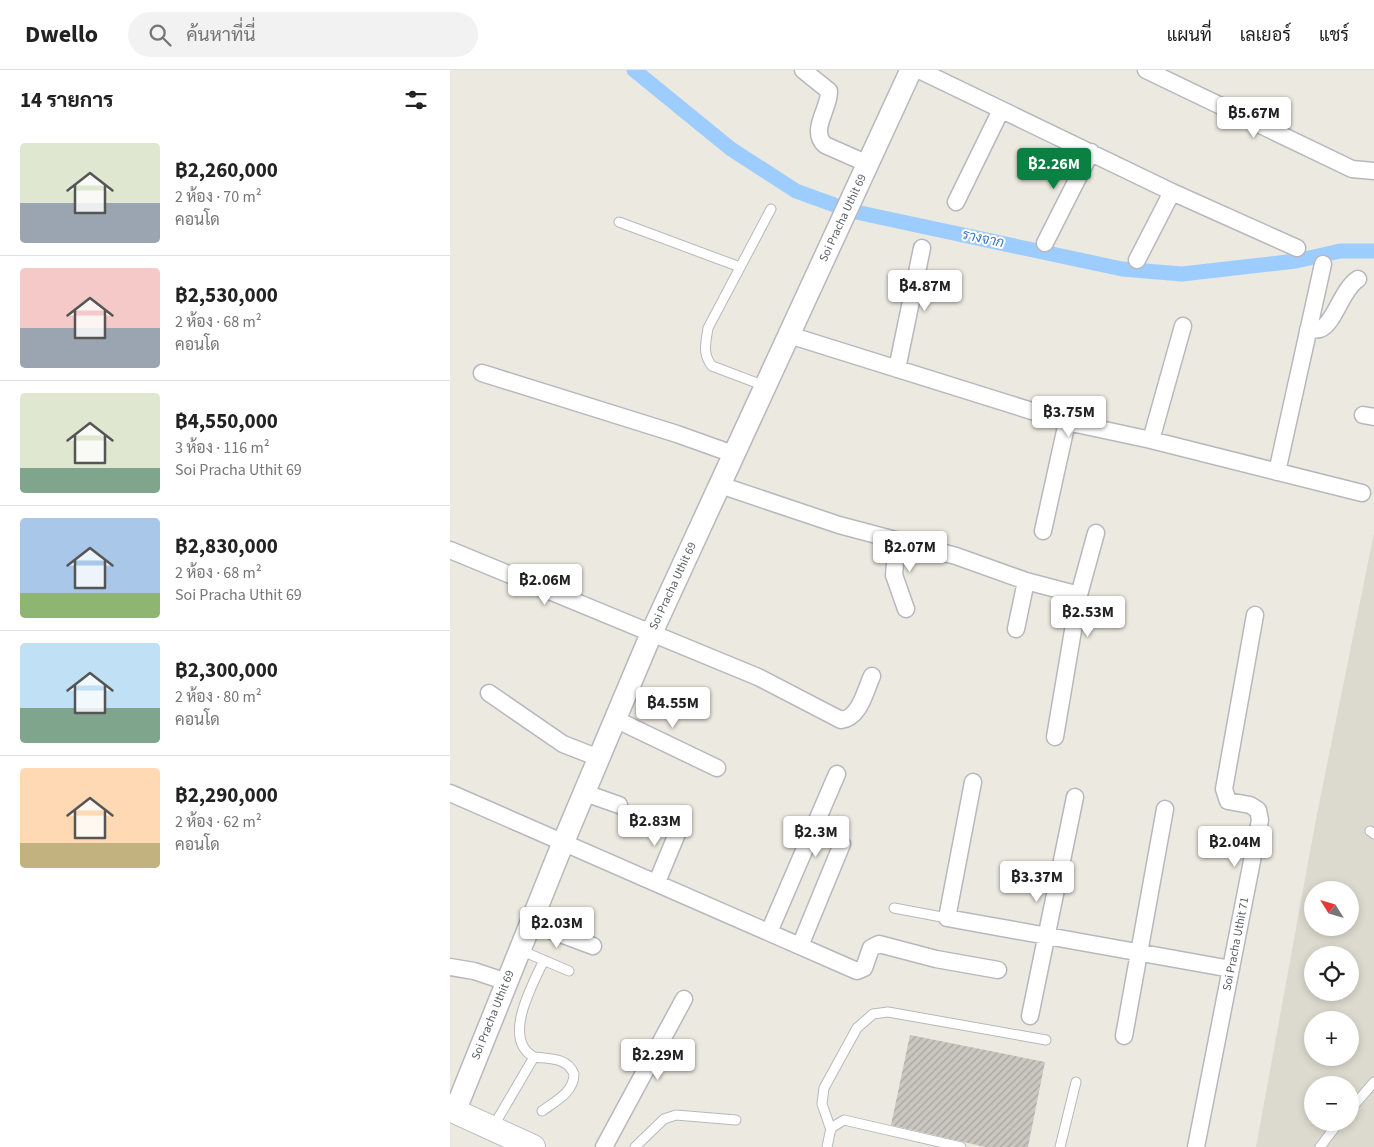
<!DOCTYPE html>
<html lang="th">
<head>
<meta charset="utf-8">
<style>
  body { margin:0; font-family:"Source Sans 3",Sarabun,sans-serif; background:#f2f2f2; color:#222; height:100vh; display:flex; flex-direction:column; font-size:19px; white-space:nowrap }
  * { box-sizing:border-box; margin:0 }
  p { font-size:16px; color:#767676 }
  .icon { flex:none; width:28px; height:28px; fill:none; stroke:currentColor; stroke-width:2; stroke-linecap:round; stroke-linejoin:round }
  .map { position:relative; flex:1; overflow:hidden }
  .details { display:flex; flex-direction:column; background:#fff; width:450px }
  .details>* { flex:none }
  .needle { width:32px; rotate:307deg }
  .buttons { position:absolute; left:854px; top:811px; display:grid; gap:10px }
  .buttons a { display:grid; place-items:center; width:55px; height:55px; border-radius:50%; background:#fff; box-shadow:0 2px 8px #0003; font-size:25px }
  .price { position:absolute; translate:-50% -42px; padding:0 11px; border-radius:5px; background:#fff; color:#222; font-size:16px; line-height:32px; filter:drop-shadow(0 1px 2px #0008) }
  .price::after { content:''; position:absolute; left:50%; top:30px; width:15px; height:11px; margin-left:-8px; background:inherit; clip-path:polygon(0 0,100% 0,50% 100%) }
  .price.active { background:#0b8043; color:#fff }
  ul { padding:0; list-style:none }
  li { display:flex; align-items:center; gap:15px; height:125px; padding:0 20px }
  li+li { border-top:1px solid #e0e0e0 }
  li span { display:grid; place-items:center; flex:none; width:140px; height:100px; border-radius:5px; color:#555 }
  li>.icon { margin-inline-start:auto }
  span .icon { width:60px; height:60px; fill:#fffc; stroke-width:1 }
  li b { font-size:21px }
  h2 { display:flex; justify-content:space-between; align-items:center; height:60px; padding:0 20px; font-size:21px }
  header { display:flex; align-items:center; gap:30px; box-sizing:border-box; height:70px; padding:0 25px; background:#fff; border-bottom:1px solid #e0e0e0 }
  header strong { font-size:24px }
  nav { display:flex; gap:28px; margin-inline-start:auto; font-size:18px }
  .search { width:350px; height:45px; background:#f2f2f2; display:flex; align-items:center; gap:12px; box-sizing:border-box; padding:0 18px; border-radius:28px; color:#767676; font-size:19px }
  main { display:flex; flex:1; min-height:0 }
  .map>svg:first-child { display:block }
  .education { fill:#dcdace; fill-rule:evenodd }
  .lines { fill:none; stroke-linecap:round; stroke-linejoin:round }
  .canal { stroke:#9dcdff; stroke-width:15 }
  .building { fill:url(#building-hatch) }
  .service-casing { stroke:#b6b8bd; stroke-width:11 }
  .minor-casing { stroke:#b6b8bd; stroke-width:19 }
  .tertiary-casing { stroke:#b6b8bd; stroke-width:24 }
  .secondary-casing { stroke:#b6b9bf; stroke-width:26 }
  .service { stroke:#fff; stroke-width:9 }
  .minor { stroke:#fff; stroke-width:16 }
  .tertiary { stroke:#fff; stroke-width:21 }
  .secondary { stroke:#fff; stroke-width:24 }
  .labels { text-anchor:middle; dominant-baseline:central; stroke-width:4; stroke-linejoin:round; paint-order:stroke }
  .street-label { font-size:12px; fill:#595c61; stroke:#fff }
  .water-label { font-size:14px; font-style:italic; fill:#4076c2; stroke:#fff }
</style>
</head>
<body>
<header>
<strong>Dwello</strong>
<div class="search"><svg class="icon" aria-label="search" viewBox="0 0 24 24"><circle cx="10" cy="10" r="6"/><path d="M15 15l6 6"/></svg>ค้นหาที่นี่</div>
<nav><a>แผนที่</a><a>เลเยอร์</a><a>แชร์</a></nav>
</header>
<main>
<section class="details">
<h2>14 รายการ<svg class="icon" aria-label="filters" viewBox="0 0 24 24"><path d="M4 7h16M4 17h16"/><circle cx="9" cy="7" r="2"/><circle cx="15" cy="17" r="2"/></svg></h2>
<ul>
<li><span style="background:linear-gradient(#dfe7d0 60%,#9aa5b1 0)"><svg class="icon" aria-label="home" viewBox="0 0 24 24"><path d="M3 11l9-7 9 7M6 9v11h12V9"/></svg></span><div><b>฿2,260,000</b><p>2 ห้อง · 70 m²</p><p>คอนโด</p></div></li>
<li><span style="background:linear-gradient(#f6c9c9 60%,#9aa5b1 0)"><svg class="icon" aria-label="home" viewBox="0 0 24 24"><path d="M3 11l9-7 9 7M6 9v11h12V9"/></svg></span><div><b>฿2,530,000</b><p>2 ห้อง · 68 m²</p><p>คอนโด</p></div></li>
<li><span style="background:linear-gradient(#dfe7d0 75%,#7fa58c 0)"><svg class="icon" aria-label="home" viewBox="0 0 24 24"><path d="M3 11l9-7 9 7M6 9v11h12V9"/></svg></span><div><b>฿4,550,000</b><p>3 ห้อง · 116 m²</p><p>Soi Pracha Uthit 69</p></div></li>
<li><span style="background:linear-gradient(#a9c7e8 75%,#8fb573 0)"><svg class="icon" aria-label="home" viewBox="0 0 24 24"><path d="M3 11l9-7 9 7M6 9v11h12V9"/></svg></span><div><b>฿2,830,000</b><p>2 ห้อง · 68 m²</p><p>Soi Pracha Uthit 69</p></div></li>
<li><span style="background:linear-gradient(#bfe0f5 65%,#7fa58c 0)"><svg class="icon" aria-label="home" viewBox="0 0 24 24"><path d="M3 11l9-7 9 7M6 9v11h12V9"/></svg></span><div><b>฿2,300,000</b><p>2 ห้อง · 80 m²</p><p>คอนโด</p></div></li>
<li><span style="background:linear-gradient(#ffd9b3 75%,#c2b280 0)"><svg class="icon" aria-label="home" viewBox="0 0 24 24"><path d="M3 11l9-7 9 7M6 9v11h12V9"/></svg></span><div><b>฿2,290,000</b><p>2 ห้อง · 62 m²</p><p>คอนโด</p></div></li>
</ul>
</section>
<div class="map">
<svg width="924" height="1077" viewBox="0 0 924 1077">
  <defs>
    <pattern id="building-hatch" width="6" height="6" patternUnits="userSpaceOnUse" patternTransform="scale(1.25)"><rect width="6" height="6" fill="#c9c7bf"/><path d="M-1 1l2-2M0 6l6-6M5 7l2-2" fill="none" stroke="#a6a59f"/></pattern>
  </defs>
  <rect width="100%" height="100%" fill="#eceae0"/>
  <path class="education" d="M924,463v614h-118l60,-328zM862,820h38v38h-38zM862,885h38v37h-38zM862,950h38v38h-38zM862,1015h38v37h-38z"/>
  <g class="lines">
    <path class="canal" d="M184,0l97,79 65,42 55,20 271,58 60,5 114,-13 44,-10h34"/>
  </g>
  <path class="building" d="M460,965l135,27 -17,85h-43l-94,-22z"/>
  <g class="lines">
    <g class="service-casing">
      <path id="service" d="M169,152l121,45
        M315,316l-53,-20c-10,-12 -6,-24 -4,-38l63,-119
        M920,761l4,3
        M444,838l53,10
        M70,880l49,21
        M84,987c15,2 33,0 40,17 0,18 -18,27 -32,37
        M900,1040l24,-28
        M43,1057l41,-70c-33,-18 -1,-73 10,-97
        M381,1060l-9,-26 2,-16 33,-60 16,-14 15,-2 158,28
        M185,1077l29,-28 12,-4 60,5
        M377,1077l4,-19 13,-8 117,27
        M610,1077l16,-65
        M870,1077l19,-25"/>
    </g>
    <g class="minor-casing">
      <path id="minor" d="M353,0l26,21c1,17 -20,39 -4,54l43,19
        M469,0l253,122 125,56
        M696,0l206,99 22,2
        M506,132l45,-92
        M595,173l46,-91
        M687,190l35,-68
        M858,260c4,0 9,0 12,-1 15,-6 21,-39 38,-50
        M339,265l278,87 84,18 211,53
        M447,299l25,-121
        M32,303l195,61 56,20
        M913,345l11,2
        M701,370l32,-114
        M827,402l46,-208
        M270,415l119,40 117,31 70,25 53,14
        M593,461l24,-109
        M447,470l-3,35 12,34
        M0,480l308,127 83,43c19,-2 24,-29 31,-44
        M566,559l10,-48
        M39,623l74,51 36,14
        M165,649l102,49
        M605,667l24,-142 17,-62
        M523,712l-26,136 284,51
        M0,723l407,178 7,-3 7,-20 8,-4 57,15 62,11
        M135,723l34,12
        M207,812l24,-58
        M81,853l62,23
        M319,862l68,-158
        M350,876l42,-102
        M0,897l24,4 33,11
        M580,946l45,-219
        M674,966l41,-227
        M154,1077l80,-148
        M746,1077l64,-327 -2,-10 -8,-5 -22,-4 -4,-12 31,-174"/>
    </g>
    <g class="tertiary-casing">
      <path id="tertiary" d="M5,1041l108,-268 89,-211 259,-562"/>
    </g>
    <g class="secondary-casing">
      <path id="secondary" d="M0,1039l83,38"/>
    </g>
    <use href="#service" class="service"/>
    <use href="#minor" class="minor"/>
    <use href="#tertiary" class="tertiary"/>
    <use href="#secondary" class="secondary"/>
  </g>
  <g class="labels">
    <g class="street-label">
      <text transform="translate(393 148) rotate(-65)">Soi Pracha Uthit 69</text>
      <text transform="translate(223 516) rotate(-65)">Soi Pracha Uthit 69</text>
      <text transform="translate(786 874) rotate(-79)">Soi Pracha Uthit 71</text>
      <text transform="translate(43 945) rotate(-68)">Soi Pracha Uthit 69</text>
    </g>
    <g class="water-label">
      <text transform="translate(533 169) rotate(12)">รางจาก</text>
    </g>
  </g>
</svg>
<div class="buttons">
<a><svg class="needle" viewBox="-14 -14 28 28"><path d="M0-13l5 13h-10z" fill="#e53935"/><path d="M0 13l5-13h-10z" fill="#767676"/></svg></a>
<a><svg class="icon" aria-label="locate" viewBox="0 0 24 24"><circle cx="12" cy="12" r="6"/><path d="M12 2v4M12 18v4M2 12h4M18 12h4"/></svg></a>
<a>+</a>
<a>−</a>
</div>
<b class="price" style="left:804px;top:69px">฿5.67M</b>
<b class="price active" style="left:604px;top:120px">฿2.26M</b>
<b class="price" style="left:475px;top:242px">฿4.87M</b>
<b class="price" style="left:619px;top:368px">฿3.75M</b>
<b class="price" style="left:460px;top:503px">฿2.07M</b>
<b class="price" style="left:95px;top:536px">฿2.06M</b>
<b class="price" style="left:638px;top:568px">฿2.53M</b>
<b class="price" style="left:223px;top:659px">฿4.55M</b>
<b class="price" style="left:205px;top:777px">฿2.83M</b>
<b class="price" style="left:366px;top:788px">฿2.3M</b>
<b class="price" style="left:785px;top:798px">฿2.04M</b>
<b class="price" style="left:587px;top:833px">฿3.37M</b>
<b class="price" style="left:107px;top:879px">฿2.03M</b>
<b class="price" style="left:208px;top:1011px">฿2.29M</b>
</div>
</main>
</body>
</html>
